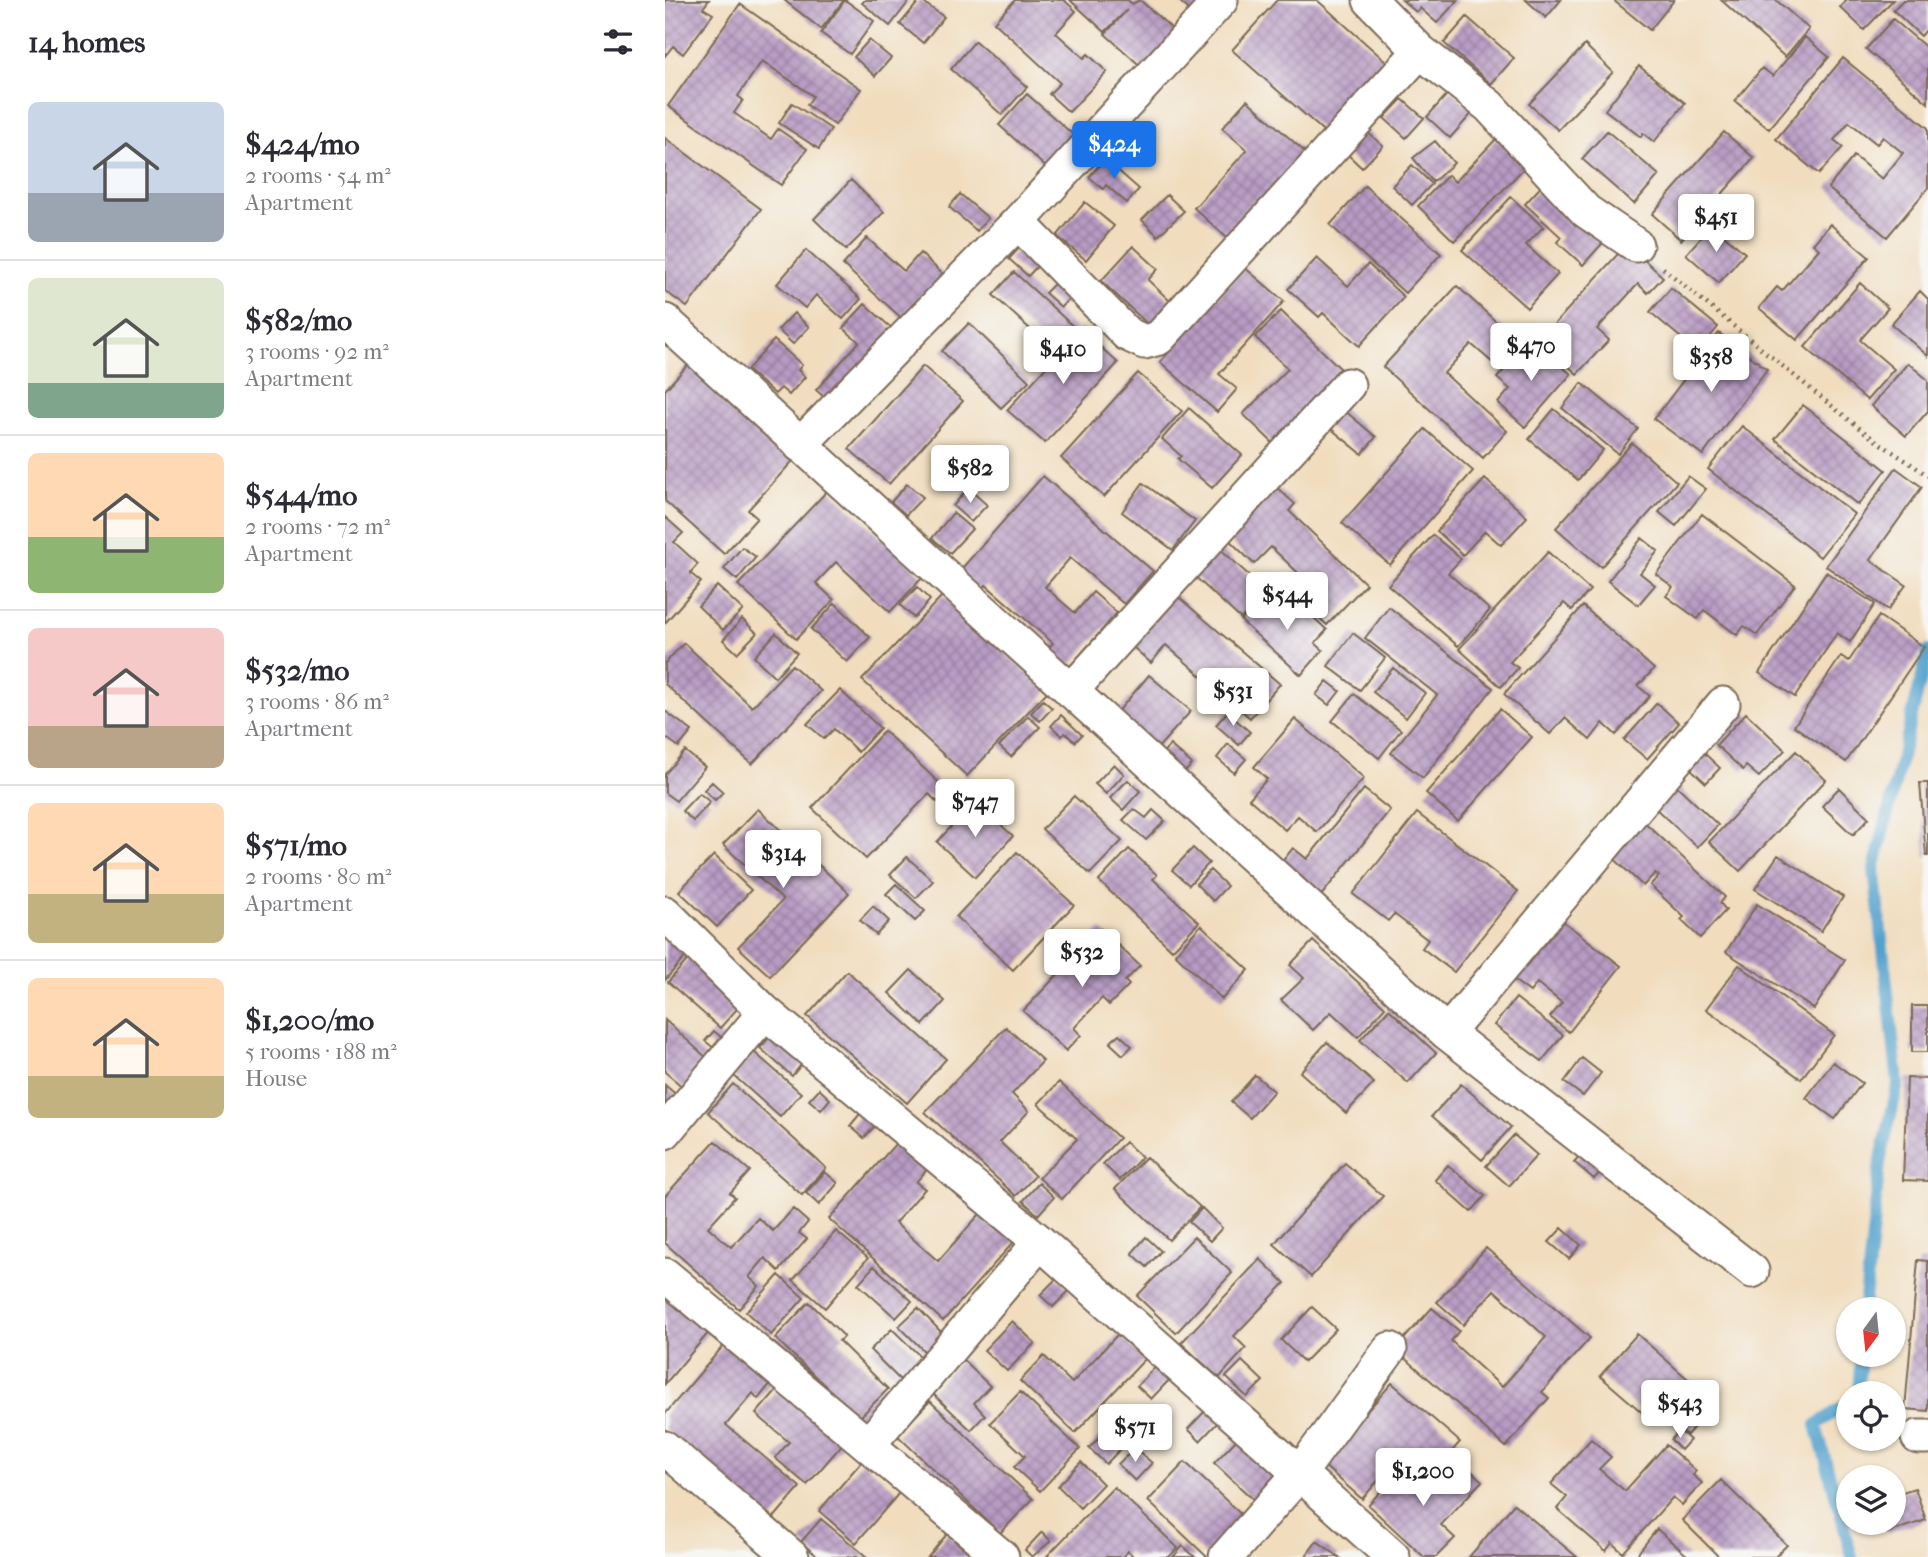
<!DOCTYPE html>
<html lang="en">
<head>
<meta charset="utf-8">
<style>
  body { margin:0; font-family:"IM FELL French Canon",serif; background:#f7f7f7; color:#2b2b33; height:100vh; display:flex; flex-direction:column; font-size:26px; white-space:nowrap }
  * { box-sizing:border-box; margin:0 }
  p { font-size:23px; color:#7c7c81 }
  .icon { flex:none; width:38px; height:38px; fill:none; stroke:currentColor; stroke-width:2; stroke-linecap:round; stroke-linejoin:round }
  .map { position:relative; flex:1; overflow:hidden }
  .drawer { display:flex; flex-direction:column; background:#fff; width:665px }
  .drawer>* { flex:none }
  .needle { width:46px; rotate:195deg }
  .controls { position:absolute; left:1171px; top:1297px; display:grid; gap:14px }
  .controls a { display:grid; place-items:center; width:70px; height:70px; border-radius:50%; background:#fff; box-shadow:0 2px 5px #0004; font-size:35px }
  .price { position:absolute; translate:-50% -60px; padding:0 16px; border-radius:7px; background:#fff; color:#222; font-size:23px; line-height:46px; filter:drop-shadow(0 2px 4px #0008) }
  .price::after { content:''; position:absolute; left:50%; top:42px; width:21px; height:16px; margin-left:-10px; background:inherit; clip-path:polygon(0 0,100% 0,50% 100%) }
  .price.on { background:#1a73e8; color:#fff }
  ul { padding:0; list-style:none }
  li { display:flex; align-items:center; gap:21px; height:175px; padding:0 28px }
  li+li { border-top:2px solid #e1e1e2 }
  li span { display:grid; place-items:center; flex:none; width:196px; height:140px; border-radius:10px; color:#555 }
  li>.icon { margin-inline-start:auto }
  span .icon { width:84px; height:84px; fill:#fffc; stroke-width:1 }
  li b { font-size:30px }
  h2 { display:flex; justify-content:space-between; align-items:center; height:84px; padding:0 28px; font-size:30px }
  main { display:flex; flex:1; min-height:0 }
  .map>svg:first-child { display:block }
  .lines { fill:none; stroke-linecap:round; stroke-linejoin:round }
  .stream { stroke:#53a2cd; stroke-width:12 }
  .building { fill:url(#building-cross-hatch) }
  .minor-casing { stroke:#7b6956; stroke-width:37 }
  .path { stroke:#7b6956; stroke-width:4.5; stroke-dasharray:2 5; stroke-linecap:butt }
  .minor { stroke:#fff; stroke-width:33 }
</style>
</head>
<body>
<main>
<section class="drawer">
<h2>14 homes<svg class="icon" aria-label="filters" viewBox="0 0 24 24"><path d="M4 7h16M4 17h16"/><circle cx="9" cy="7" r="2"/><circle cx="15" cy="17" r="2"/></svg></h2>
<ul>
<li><span style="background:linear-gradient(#c9d6e8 65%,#9aa5b1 0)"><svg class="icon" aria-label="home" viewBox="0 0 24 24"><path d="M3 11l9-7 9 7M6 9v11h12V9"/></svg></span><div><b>$424/mo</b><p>2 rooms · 54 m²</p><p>Apartment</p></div></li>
<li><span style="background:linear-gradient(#dfe7d0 75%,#7fa58c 0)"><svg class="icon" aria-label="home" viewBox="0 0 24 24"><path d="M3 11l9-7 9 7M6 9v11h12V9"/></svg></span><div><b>$582/mo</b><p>3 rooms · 92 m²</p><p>Apartment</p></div></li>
<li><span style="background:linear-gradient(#ffd9b3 60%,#8fb573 0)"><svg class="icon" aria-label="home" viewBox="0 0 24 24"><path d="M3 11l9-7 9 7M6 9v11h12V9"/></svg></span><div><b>$544/mo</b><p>2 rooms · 72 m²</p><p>Apartment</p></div></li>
<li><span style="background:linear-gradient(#f6c9c9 70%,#b9a48a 0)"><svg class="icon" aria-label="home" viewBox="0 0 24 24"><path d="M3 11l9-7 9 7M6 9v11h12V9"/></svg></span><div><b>$532/mo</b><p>3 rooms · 86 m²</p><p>Apartment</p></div></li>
<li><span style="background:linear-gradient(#ffd9b3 65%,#c2b280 0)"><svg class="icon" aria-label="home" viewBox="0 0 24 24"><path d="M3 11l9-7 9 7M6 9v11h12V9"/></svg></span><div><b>$571/mo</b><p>2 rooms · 80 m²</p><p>Apartment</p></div></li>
<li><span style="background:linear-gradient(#ffd9b3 70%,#c2b280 0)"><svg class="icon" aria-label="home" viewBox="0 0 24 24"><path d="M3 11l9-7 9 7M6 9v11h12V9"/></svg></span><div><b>$1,200/mo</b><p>5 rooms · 188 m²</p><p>House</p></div></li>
</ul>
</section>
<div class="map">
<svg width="1263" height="1557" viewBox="0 0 1263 1557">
  <defs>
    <pattern id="building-cross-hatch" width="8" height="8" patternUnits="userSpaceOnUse" patternTransform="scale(1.75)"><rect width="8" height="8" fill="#b89bc4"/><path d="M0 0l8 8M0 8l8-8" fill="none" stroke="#977f9f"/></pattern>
  </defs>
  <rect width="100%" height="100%" fill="#f6f6f2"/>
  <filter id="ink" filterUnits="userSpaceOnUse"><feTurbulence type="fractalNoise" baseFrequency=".0143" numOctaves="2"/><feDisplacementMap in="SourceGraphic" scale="14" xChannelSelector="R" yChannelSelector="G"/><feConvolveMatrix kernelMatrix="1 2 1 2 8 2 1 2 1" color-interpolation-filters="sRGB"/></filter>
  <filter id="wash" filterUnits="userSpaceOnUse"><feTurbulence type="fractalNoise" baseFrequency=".00686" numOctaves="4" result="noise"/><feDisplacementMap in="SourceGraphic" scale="28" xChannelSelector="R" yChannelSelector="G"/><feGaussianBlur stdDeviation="1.57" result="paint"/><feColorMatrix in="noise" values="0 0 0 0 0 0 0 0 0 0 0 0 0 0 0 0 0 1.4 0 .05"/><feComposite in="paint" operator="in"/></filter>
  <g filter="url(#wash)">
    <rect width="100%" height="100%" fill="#f1ddbe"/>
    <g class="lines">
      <path class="stream" d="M1199,1309l16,-146 18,-80 -24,-214 54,-218
        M1193,1393l3,-39
        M1183,1403l-32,22 36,132"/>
    </g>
    <g id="blocks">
      <path class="building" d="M0,0h44l-6,8 10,6 -30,40 -10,-8 -8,10z
        M119,0h60l-23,29z
        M180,0l29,21 -24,33 -29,-21z
        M200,0h45l-20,26 -28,-23z
        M255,0l24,17 -21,26 -23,-19z
        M350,0h49l12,11 -20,22 28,25 4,-4 19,18 -38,40 -20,-18 11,-11 -66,-61z
        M405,0h58l4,4 8,-4 39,35 -33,36 -41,-37 22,-24 -22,22z
        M513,0h31l-14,15z
        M612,0h40l74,66 -62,70 -97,-86z
        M737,0h56l-21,23 -17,-15 -4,4z
        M861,0h35l-15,18z
        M948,0h61l-24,30z
        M1056,0h55l33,29 -24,28z
        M1182,0h46l-29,30 -24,-23z
        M1238,0h25v28l-7,8 -28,-26z
        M75,4l121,85 -26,36 -28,-20 6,-9 -51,-35 -24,35 5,4 -9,13 37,26 7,-10 29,20 -26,36 -113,-79z
        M802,17l47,41 -23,26 -47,-41z
        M1228,19l35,30v54l-62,-54z
        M1140,37l24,20 -60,72 -34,-28 27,-33 11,8z
        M204,40l22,18 -16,18 -21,-19z
        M310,41l52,46 -25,28 -51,-46z
        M920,45l28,27 -55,58 -29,-26z
        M1178,58l85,70v60l-41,49 -59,-49 26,-32 28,23 21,-26 -20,-16 -6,7 -28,-22 -15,18 9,7 -24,27 -43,-35z
        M974,66l46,37 -31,39 -11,-9 -2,4 -36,-27z
        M786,90l23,21 -24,27 -23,-21z
        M362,94l50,44 -28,32 -50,-45z
        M737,99l22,19 -18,20 -22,-20z
        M582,100l59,53 -78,86 -34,-31 53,-58 -25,-22z
        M127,103l39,26 -12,20 -40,-26z
        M699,129l19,17 -21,22 -18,-17z
        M942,131l52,44 -25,29 -52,-45z
        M1059,132l30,26 -73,82 -29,-26z
        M833,137l29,28 -73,76 -36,-35 30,-31 7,7z
        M0,138l96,71 -74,98 -22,-16z
        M770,141l19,22 -21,19 -20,-24z
        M440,159l34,30 -12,14 -21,-18 -3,4 -14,-12z
        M747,165l20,19 -20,21 -20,-19z
        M186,180l33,32 -38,38 -32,-31z
        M882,180l62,56 -26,29 -26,-23 4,-5 -36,-33z
        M700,186l76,68 -36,39 -75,-68z
        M295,194l28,24 -11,13 -28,-24z
        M502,195l17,16 -26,25 -16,-16z
        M846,197l32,30 -17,18 32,29 -31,34 -65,-58z
        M420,202l29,24 -28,34 -29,-24z
        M1165,224l39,33 -72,83 -38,-32 18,-21 5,4 37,-42 -6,-5z
        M1047,225l33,28 -26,30 -33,-29z
        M202,238l37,33 16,-18 28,26 -40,45 -65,-59z
        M359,243l19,17 -15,16 -19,-17z
        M962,244l36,33 -15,16 -10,-9 -41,45 12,11 -32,34 -37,-34z
        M468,246l25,23 -10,11 24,23 -21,24 -50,-46z
        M141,250l55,49 -18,20 -27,-24 -11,13 -28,-24z
        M652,258l31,28 20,-22 36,33 -45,49 -36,-33 -4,4 -31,-28z
        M579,267l40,34 -65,73 18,15 -20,23 -57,-50z
        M349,272l61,56 -21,23 -61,-56z
        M394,279l15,14 -13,14 -16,-14z
        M1195,283l28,25 -28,32 34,29 -27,31 -62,-53z
        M792,286l58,53 -22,24 -22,-19 -27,29 63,58 -24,27 -100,-91z
        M1006,288l47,39 -20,25 -48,-40z
        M1255,291l8,8v57l-37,-32z
        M200,304l33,30 -64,72 -18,-16 43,-48 -16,-14z
        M616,311l62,60 -70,72 -30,-29 45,-45 -33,-32z
        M129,313l15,14 -16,17 -15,-14z
        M304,323l60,58 -28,27 -59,-57z
        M416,329l37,34 -73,80 -38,-33z
        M1054,333l48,36 -64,86 -49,-36z
        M109,340l28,25 -4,5 7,7 -16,18 -8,-7 -6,6 -28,-24z
        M866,340l40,34 -46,53 -27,-24 12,-14 -13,-11z
        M29,358l106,95 -52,57 9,8 -33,36 -59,-53v-111z
        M1243,363l20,17v31l-22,25 -35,-30z
        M258,366l40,35 -74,83 -40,-35z
        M473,373l44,38 -78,86 -43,-39z
        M917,383l56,46 -20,25 -56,-46z
        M673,405l38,32 -14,17 -38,-31z
        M1138,405l83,65 -28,35 -83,-66z
        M524,408l53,47 -30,33 -34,-29 3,-3 -19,-17z
        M889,409l49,41 -25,30 -49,-41z
        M1077,426l112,88 -34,43 -112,-88z
        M760,429l48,42 -83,94 -48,-42z
        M967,443l45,39 -76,85 -45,-39z
        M1231,468l26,19 -52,73 36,25 -18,25 -62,-44z
        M378,476l110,95 -29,33 -54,-46 -25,29 30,26 18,-21 24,21 -51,58 -21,-19 8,-9 -67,-58 -8,9 -22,-19z
        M1023,476l18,13 -30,37 -17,-14z
        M820,479l42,38 -26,28 -16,-14 -22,24 -26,-24z
        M478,483l52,38 -22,29 -51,-38z
        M242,484l16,13 -17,18 -15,-13z
        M609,485l21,19 -6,7 77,73 -39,41 -25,-23 12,-14 -43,-41 -17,17 -29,-28z
        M303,488l19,17 -16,17 -18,-16z
        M164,489l94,88 -33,35 -54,-50 -20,21 18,17 -38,39 -58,-54z
        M288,513l19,16 -22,24 -18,-15z
        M1037,514l93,71 -38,50 -13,-9 -7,9 -33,-25 -6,9 -32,-23 7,-9 -17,-13z
        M0,517l18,16 -9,9 24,22 -8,9 11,9 -36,41z
        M768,535l28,24 -13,14 42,37 -32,36 -70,-61z
        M977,538l16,13 -18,22 15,12 -17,20 -30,-24z
        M551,545l50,46 -25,28 -50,-46z
        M77,547l14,10 -19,23 -13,-11z
        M883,552l42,38 -18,20 -8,-7 -54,59 8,6 -17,19 -42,-38z
        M1161,572l49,32 -25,38 -13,-9 -42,64 -36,-24z
        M52,586l26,24 -20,20 -25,-24z
        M252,587l13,13 -16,18 -14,-13z
        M504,589l111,95 -30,34 -84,-73 -15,18 -26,-23z
        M602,593l24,22 9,-10 27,25 -12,13 8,7 -22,25 -60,-54z
        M278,595l104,97 -80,84 -105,-96z
        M170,603l35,34 -23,25 -36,-33z
        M918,606l71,63 -16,17 12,10 -34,39 -13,-12 -13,17 -25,-22 -15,16 -46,-40z
        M724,607l104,81 -70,90 -32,-25 46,-58 -72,-57z
        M1214,616l45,31 -78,115 -52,-36 47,-70 8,5z
        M77,619l15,14 -20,20 -14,-13z
        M111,633l21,20 -22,24 -21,-20z
        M688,633l32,25 -25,32 -32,-24z
        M19,643l68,64 40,-42 29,26 -69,73 -87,-80v-21z
        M728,668l32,25 -19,25 -33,-26z
        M484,675l42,36 -35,39 -41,-35z
        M662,681l13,10 -11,14 -13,-10z
        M175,690l40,38 -22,24 -24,-23 -10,10 -17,-15z
        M689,694l47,36 -22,28 -47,-37z
        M378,700l9,8 -12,13 -9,-8z
        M992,703l22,20 -32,36 -23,-19z
        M835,709l32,28 -74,84 -32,-28z
        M0,711l27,20 -13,16 -14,-10z
        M562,712l23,20 -11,13 -23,-20z
        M1081,713l39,37 -26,27 -13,-11 -3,4 -27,-25z
        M396,715l21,20 -7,7 -10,-9 -3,3 -11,-10z
        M363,716l12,11 -29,30 -12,-11z
        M630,719l69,59 -47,54 -19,-16 -13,14 -36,-31 18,-20 -13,-12z
        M219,731l64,60 -11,11 -8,-8 -63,65 -54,-51z
        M563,744l18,15 -12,14 -17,-15z
        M505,745l22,19 -14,16 -23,-19z
        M20,751l20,16 -29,34 -11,-8v-19z
        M1131,751l30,29 -86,91 -31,-29z
        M1039,753l16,15 -14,15 -16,-15z
        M449,764l10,10 -18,20 -11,-10z
        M463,780l12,11 -17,19 -13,-12z
        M47,782l11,10 -8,8 -11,-10z
        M1255,783h8v73h-2z
        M1011,785l42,40 -21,22 -43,-40z
        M1174,788l30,30 -16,17 -31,-29z
        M699,789l26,21 -70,87 -40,-33 13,-16 14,11z
        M34,793l11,9 -17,19 -11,-10z
        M409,796l48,45 -32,33 -48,-45z
        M310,801l38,35 -38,41 -38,-35z
        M93,809l91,84 -79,83 -32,-29 45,-47 -60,-55z
        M469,809l12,9 7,-8 12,11 -19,19 -23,-20z
        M752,813l101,78 -64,81 -32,-24 6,-8 -34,-26 -6,7 -35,-27z
        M972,815l88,82 -5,6 6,7 -26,28 -19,-18 3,-3 -34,-32 9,-9 -4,-3 -12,13 -39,-37z
        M528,848l16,15 -20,22 -17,-15z
        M464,849l28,26 -4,4 46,43 -27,28 -73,-69z
        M352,852l57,53 -61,65 -57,-53z
        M49,855l37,35 -34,37 -38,-36z
        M1113,855l65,42 -22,34 -66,-42z
        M242,857l26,24 -17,17 -26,-23z
        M545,870l17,16 -14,15 -17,-17z
        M231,884l29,27 -10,10 -29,-27z
        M1092,904l88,56 -31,49 -88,-57z
        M208,906l16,15 -13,14 -16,-15z
        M890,915l66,51 -52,66 -19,-15 12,-14 -25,-20 -7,9 -23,-17z
        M0,919l30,27 -30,34z
        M536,925l48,45 -27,29 -47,-45z
        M436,929l39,37 -15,15 4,4 -20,20 -7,-7 -28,30 7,7 -15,16 -43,-40z
        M648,941l72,66 -27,30 -27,-25 -18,18 -32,-30 23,-22 -14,-13z
        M27,955l52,46 -24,27 -52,-46z
        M1074,965l95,70 -33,44 -95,-70z
        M246,970l34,31 -22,24 -34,-32z
        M182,971l99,88 -39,44 -100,-87z
        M851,998l47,37 -21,26 -48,-36z
        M1247,1006h16v46h-16z
        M724,1009l47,44 -28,30 -48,-43z
        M0,1020l44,40 -25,28 -19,-16z
        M341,1027l37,34 -31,33 17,17 -29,31 35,34 -19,20 -91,-84z
        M49,1031l14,12 -8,10 -15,-12z
        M108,1033l31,28 -12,15 -32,-28z
        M454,1034l13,12 -9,9 -13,-12z
        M662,1042l47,41 -28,30 -46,-41z
        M89,1052l47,41 -21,24 -47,-42z
        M917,1058l19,15 -18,23 -19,-14z
        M1168,1062l29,21 -27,36 -29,-21z
        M590,1075l19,16 -24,27 -19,-16z
        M1242,1078l21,1v102l-25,-1z
        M394,1082l60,56 -57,61 -23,-21 38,-39 -39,-35z
        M68,1084l93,84 -24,27 -94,-83z
        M796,1084l50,43 -29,33 -50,-44z
        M0,1085l14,12 -14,16z
        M154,1089l11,10 -9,11 -12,-10z
        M199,1109l14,13 -14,16 -14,-12z
        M240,1133l30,27 -19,22 9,7 -30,34 43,38 49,-55 33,29 -77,86 -114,-102z
        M849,1135l23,20 -28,31 -23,-20z
        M50,1141l35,30 -20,22 5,4 -27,30 23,20 27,-29 15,13 20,-22 15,13 -9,11 8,6 -28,32 -14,-13 -16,19 10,9 -20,23 -74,-66v-47z
        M460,1142l17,15 -22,23 -17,-16z
        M920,1150l19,18 -10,11 -20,-17z
        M481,1157l54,50 -31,33 -54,-51z
        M680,1163l38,33 -72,81 -37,-33z
        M783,1165l37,31 -14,16 -36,-32z
        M160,1172l13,11 -19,22 -13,-12z
        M374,1183l15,14 -16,18 -15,-14z
        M537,1208l20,20 -12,13 -21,-19z
        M897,1228l19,17 -12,14 -20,-17z
        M171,1231l32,27 -43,50 -32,-28z
        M481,1237l15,14 -14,16 -15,-14z
        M529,1237l38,36 -56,60 -39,-37z
        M821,1248l104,90 -48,54 7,6 -43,49 -111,-98 37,-41 27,23 -8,10 51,46 44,-50 -52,-47 -31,35 -26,-23z
        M595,1259l25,24 -51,53 12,12 -27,30 -38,-35z
        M1253,1260l10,1v150l-23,-2z
        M209,1266l38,35 -16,17 -38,-34z
        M114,1275l25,23 -33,37 -25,-23z
        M392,1278l13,12 -17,17 -13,-12z
        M0,1282l50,43 -50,59z
        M144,1302l35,34 -5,5 49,48 -29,29 -84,-80z
        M647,1307l24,22 -32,33 -23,-22z
        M253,1308l25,26 -18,18 -26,-26z
        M347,1321l23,22 -28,28 -23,-21z
        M227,1329l30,29 -22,22 -30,-30z
        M453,1334l27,25 -70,74 -55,-52 24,-25 28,27z
        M972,1334l78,69 -28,32 -33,-29 -9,9 -45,-39z
        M65,1338l46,39 -18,22 -5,-6 -27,32 74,62 -28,33 -107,-91v-15z
        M297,1359l28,27 -16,17 11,12 -14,15 -41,-39z
        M577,1361l21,20 -16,16 -21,-20z
        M493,1364l14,13 -21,22 -14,-13z
        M727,1383l68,59 -28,32 -27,-24 -43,49 -41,-36z
        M116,1385l65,55 -39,45 -32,-27 14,-16 -33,-28z
        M355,1392l60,57 -40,42 -26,-24 11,-11 -35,-33z
        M265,1401l103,98 -33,34 -103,-98z
        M543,1408l12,12 -20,21 -12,-12z
        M444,1427l17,16 -20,21 -17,-16z
        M1014,1430l11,10 -9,10 -10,-10z
        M577,1434l41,39 -27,29 -42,-39z
        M926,1439l20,18 -12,12 26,22 41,-46 30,26 -3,4 9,8 -20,22 -9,-8 -50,56 -11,-10 -6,8 -49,-42 10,-12 -16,-13z
        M470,1448l17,15 -17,18 -17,-17z
        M197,1461l37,32 -43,50 -37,-32z
        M416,1462l22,22 -23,24 -22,-22z
        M520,1462l62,58 -36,37h-4l-59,-56z
        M740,1465l27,25 14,-15 5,4 14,-14 17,16 -41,44 14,13 -19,19h-12l-56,-52z
        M1056,1480l66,65 -12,12h-56l-37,-37z
        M449,1487l64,61 -9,9h-35l-6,-6 -6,6h-76z
        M1250,1488l11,32 -39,13 -4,-11h10v-27z
        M849,1504l63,53h-108z
        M156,1519l46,38h-49l-17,-15z
        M992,1529l32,28h-54z
        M377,1532l9,9 -19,16 -7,-7z
        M282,1534l27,23h-46z
        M652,1541l22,16h-34z
        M518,1546l12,11h-22z"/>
    </g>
  </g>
  <g filter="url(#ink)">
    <use href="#blocks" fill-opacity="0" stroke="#7b6956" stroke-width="2"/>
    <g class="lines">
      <g class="minor-casing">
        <path id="minor" d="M705,0l50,51 69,55 97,105 50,34
          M353,222l109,112 17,8 15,-4 261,-287
          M0,321l782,712 305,238
          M135,445l218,-223 203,-222
          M406,691l277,-306
          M0,913l100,99 275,230 353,315
          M782,1033l276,-329
          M0,1132l100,-120
          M0,1275l337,282
          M1253,1437h10
          M203,1445l172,-203
          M0,1448l127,109
          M561,1557l74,-84 90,-124"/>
      </g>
      <path class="path" d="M998,268c66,54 132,109 199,162 21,17 45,30 66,46"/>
      <use href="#minor" class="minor"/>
    </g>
  </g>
</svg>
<div class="controls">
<a><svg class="needle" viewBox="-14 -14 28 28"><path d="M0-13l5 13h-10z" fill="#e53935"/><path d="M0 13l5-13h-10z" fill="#7c7c81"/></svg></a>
<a><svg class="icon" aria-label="locate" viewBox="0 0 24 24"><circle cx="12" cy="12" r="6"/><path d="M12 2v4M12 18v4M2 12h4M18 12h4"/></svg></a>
<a><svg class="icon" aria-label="layers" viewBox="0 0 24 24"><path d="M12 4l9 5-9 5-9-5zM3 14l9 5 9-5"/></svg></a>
</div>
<b class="price on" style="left:449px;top:181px">$424</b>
<b class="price" style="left:1051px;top:254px">$451</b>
<b class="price" style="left:866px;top:383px">$470</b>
<b class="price" style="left:398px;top:386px">$410</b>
<b class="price" style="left:1046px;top:394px">$358</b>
<b class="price" style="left:305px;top:505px">$582</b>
<b class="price" style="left:622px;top:632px">$544</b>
<b class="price" style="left:568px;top:728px">$531</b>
<b class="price" style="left:310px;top:839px">$747</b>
<b class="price" style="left:118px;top:890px">$314</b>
<b class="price" style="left:417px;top:989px">$532</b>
<b class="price" style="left:1015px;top:1440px">$543</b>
<b class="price" style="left:470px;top:1464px">$571</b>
<b class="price" style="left:758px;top:1508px">$1,200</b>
</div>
</main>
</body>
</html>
